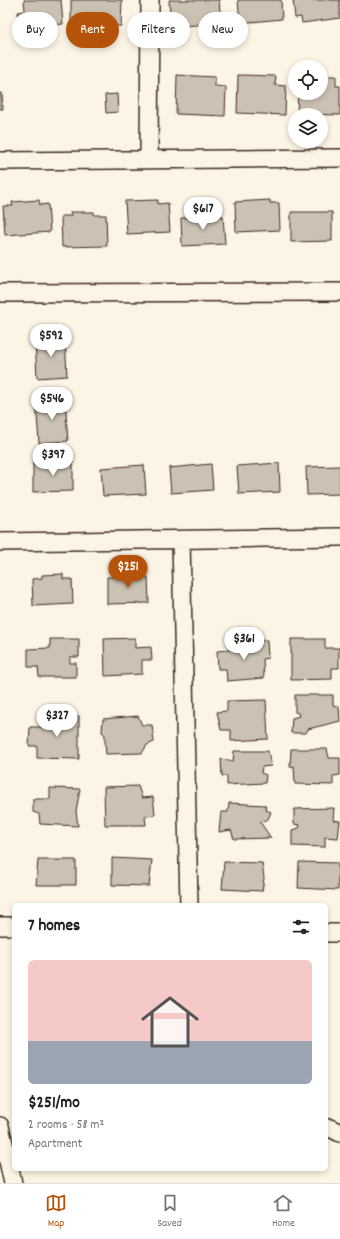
<!DOCTYPE html>
<html lang="en">
<head>
<meta charset="utf-8">
<style>
  body { margin:0; font-family:Dekko,sans-serif; background:#f2f2f2; color:#222; height:100vh; display:flex; flex-direction:column; font-size:15px; white-space:nowrap }
  * { box-sizing:border-box; margin:0 }
  p { font-size:13px; color:#767676 }
  .icon { flex:none; width:22px; height:22px; fill:none; stroke:currentColor; stroke-width:2; stroke-linecap:round; stroke-linejoin:round }
  .map { position:relative; flex:1; overflow:hidden }
  .drawer { position:absolute; left:12px; top:903px; width:316px; height:268px; display:flex; flex-direction:column; background:#fff; border-radius:6px; box-shadow:0 2px 6px #0003 }
  .drawer>* { flex:none }
  .top-card { position:absolute; left:12px; top:12px; width:316px; height:36px; display:flex; gap:8px }
  .controls { position:absolute; left:288px; top:60px; display:grid; gap:8px }
  .controls a { display:grid; place-items:center; width:40px; height:40px; border-radius:50%; background:#fff; box-shadow:0 2px 6px #0003; font-size:20px }
  .price { position:absolute; translate:-50% -34px; padding:0 9px; border-radius:14px; background:#fff; color:#222; font-size:13px; line-height:26px; filter:drop-shadow(0 1px 2px #0008) }
  .price::after { content:''; position:absolute; left:50%; top:24px; width:12px; height:9px; margin-left:-6px; background:inherit; clip-path:polygon(0 0,100% 0,50% 100%) }
  .price.selected { background:#b45309; color:#fff }
  ul { padding:0; list-style:none }
  li { display:grid; align-content:center; gap:8px; height:212px; padding:0 16px }
  li span { display:grid; place-items:center; height:124px; border-radius:6px; color:#555 }
  li>.icon { margin-inline-start:auto }
  span .icon { width:72px; height:72px; fill:#fffc; stroke-width:1 }
  li b { font-size:17px }
  h2 { display:flex; justify-content:space-between; align-items:center; height:48px; padding:0 16px; font-size:17px }
  .pill { padding:0 14px; border-radius:18px; background:#fff; box-shadow:0 2px 6px #0003; font-size:14px; line-height:36px }
  .pill.selected { background:#b45309; color:#fff }
  .tab-bar { display:flex; justify-content:space-around; align-items:center; height:56px; border-top:1px solid #e0e0e0; background:#fff; font-size:11px; color:#767676 }
  .tab-bar a { display:grid; justify-items:center; gap:2px }
  .tab-bar .selected { color:#b45309 }
  .map>svg:first-child { display:block }
  .building { fill:#ccc2b3; stroke:#3b2a1e }
  .lines { fill:none; stroke-linecap:round; stroke-linejoin:round }
  .street-casing { stroke:#3b2a1e; stroke-width:20 }
  .street { stroke:#fcf5e5; stroke-width:17 }
</style>
</head>
<body>
<div class="map">
<svg width="340" height="1183" viewBox="0 0 340 1183">
  <rect width="100%" height="100%" fill="#fcf5e5"/>
  <filter id="ink" filterUnits="userSpaceOnUse"><feTurbulence type="fractalNoise" baseFrequency=".025" numOctaves="2"/><feDisplacementMap in="SourceGraphic" scale="8" xChannelSelector="R" yChannelSelector="G"/><feConvolveMatrix kernelMatrix="1 2 1 2 8 2 1 2 1" color-interpolation-filters="sRGB"/></filter>
  <g filter="url(#ink)">
    <path class="building" d="M24,0h37l2,24 -44,4 -1,-16 7,-1z
      M71,0h51l-1,26h-50z
      M169,0h50l2,23 -50,4z
      M238,0h43l1,19 -42,4z
      M293,0h47v18l-38,5 -1,-6 -6,1z
      M177,75l38,2v9l11,1 -1,29 -49,-2z
      M238,75l38,1 -1,9 11,1 -1,29 -48,-2z
      M321,76h15v10h4v29l-43,-1 1,-21h23z
      M0,93h2l1,16h-3z
      M117,94l1,18 -12,1 -1,-18z
      M39,200l1,5 8,-1 2,28 -45,3 -2,-29h10l-1,-4z
      M158,200v4l10,-1 2,29 -43,2 -2,-33z
      M270,200v3h9l1,27 -44,2 -1,-30z
      M70,212h24v3h12l1,31 -45,1 -1,-31h10z
      M291,212h41v29l-41,1z
      M223,216l2,28 -43,2 -1,-28z
      M65,337l2,39 -30,2 -2,-39z
      M65,399l3,42 -29,2 -3,-42z
      M73,462v29l-40,1v-29z
      M279,463l1,29 -41,2 -2,-28z
      M211,464l2,26 -42,3 -2,-25z
      M144,465l2,29 -43,2 -2,-28z
      M340,466v28l-33,1 -1,-28z
      M118,573h21v4h9l1,26 -42,1v-27h11z
      M63,574v5h9l1,25 -40,2 -1,-27 10,-1v-3z
      M135,638v10l16,-1 1,13h-10v14l-37,2 -1,-37z
      M50,639h29v18h-9v6h6v14h-37l-1,-10h-10v-18l22,-1z
      M291,639h34v9h14v20h-7v11l-41,1z
      M267,640l1,18 -5,1 1,19 -37,3 -1,-12h-8l-1,-18 20,-2v-7z
      M295,695h38v10l6,2 1,14 -32,8 -2,4h-15l1,-15 7,-2 -1,-3 -3,-1z
      M266,700l2,39 -37,2v-11h-10l-4,-18 10,-1v-10z
      M49,716h30v43l-42,-1v-12h-8l1,-19h19z
      M138,716l4,9h10l2,17 -7,3 -5,8 -36,1 -1,-12v-7l-3,-3 1,-13z
      M291,749h36l2,9h11v17l-7,1v9l-38,-1 -1,-18 -4,1z
      M234,751h34l3,15 -9,1 -1,6 5,2 -1,8 -38,2v-9h-5l-1,-17 12,2z
      M138,786l4,12 11,-1 2,17 -10,3 1,8h-41l-1,-38z
      M50,788l30,1 -4,22 2,15 -38,-2 -1,-10 -6,-2v-13h17z
      M229,803l36,2 1,5 5,2 -3,7 -8,3 11,16 -37,1 -3,-9 -12,2 2,-20h7z
      M334,808l-1,12 7,1 -2,17 -13,-1v10l-33,-1v-16l7,-2 1,-3 -6,-1v-15z
      M112,858l40,2 -3,26 -37,-1z
      M38,860h38v25h-40z
      M224,862l38,1 2,15 -2,13 -40,-2z
      M299,862l39,1v27l-40,-2z"/>
    <g class="lines">
      <g class="street-casing">
        <path id="street" d="M149,160l1,-160
          M0,161l340,-3
          M0,293l340,-1
          M181,540l8,365
          M0,542l340,-5
          M0,926h14
          M326,933h14
          M0,1126l13,57
          M326,1128h4l10,5"/>
      </g>
      <use href="#street" class="street"/>
    </g>
  </g>
</svg>
<div class="controls">
<a><svg class="icon" aria-label="locate" viewBox="0 0 24 24"><circle cx="12" cy="12" r="6"/><path d="M12 2v4M12 18v4M2 12h4M18 12h4"/></svg></a>
<a><svg class="icon" aria-label="layers" viewBox="0 0 24 24"><path d="M12 4l9 5-9 5-9-5zM3 14l9 5 9-5"/></svg></a>
</div>
<b class="price" style="left:203px;top:231px">$617</b>
<b class="price" style="left:51px;top:358px">$592</b>
<b class="price" style="left:52px;top:421px">$546</b>
<b class="price" style="left:53px;top:477px">$397</b>
<b class="price selected" style="left:128px;top:589px">$251</b>
<b class="price" style="left:244px;top:661px">$361</b>
<b class="price" style="left:57px;top:738px">$327</b>
<div class="top-card">
<a class="pill">Buy</a>
<a class="pill selected">Rent</a>
<a class="pill">Filters</a>
<a class="pill">New</a>
</div>
<section class="drawer">
<h2>7 homes<svg class="icon" aria-label="filters" viewBox="0 0 24 24"><path d="M4 7h16M4 17h16"/><circle cx="9" cy="7" r="2"/><circle cx="15" cy="17" r="2"/></svg></h2>
<ul>
<li><span style="background:linear-gradient(#f6c9c9 65%,#9aa5b1 0)"><svg class="icon" aria-label="home" viewBox="0 0 24 24"><path d="M3 11l9-7 9 7M6 9v11h12V9"/></svg></span><div><b>$251/mo</b><p>2 rooms · 58 m²</p><p>Apartment</p></div></li>
</ul>
</section>
</div>
<nav class="tab-bar">
<a class="selected"><svg class="icon" aria-label="map" viewBox="0 0 24 24"><path d="M3 6l6-2 6 2 6-2v14l-6 2-6-2-6 2zM9 4v14M15 6v14"/></svg>Map</a>
<a><svg class="icon" aria-label="saved" viewBox="0 0 24 24"><path d="M7 4h10v16l-5-4-5 4z"/></svg>Saved</a>
<a><svg class="icon" aria-label="home" viewBox="0 0 24 24"><path d="M3 11l9-7 9 7M6 9v11h12V9"/></svg>Home</a>
</nav>
</body>
</html>
